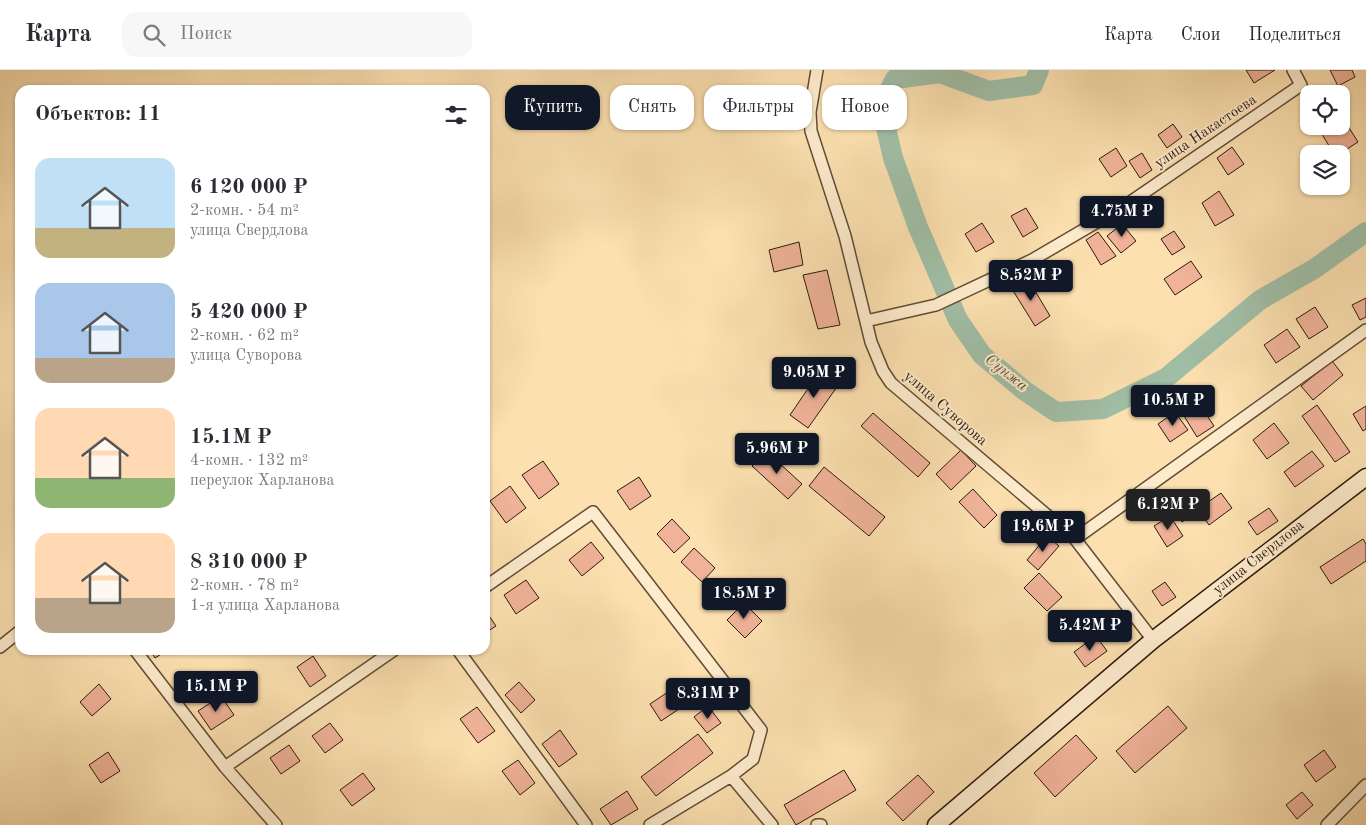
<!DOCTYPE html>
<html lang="ru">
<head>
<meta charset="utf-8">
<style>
  body { margin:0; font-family:"Old Standard TT",serif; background:#f7f7f7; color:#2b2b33; height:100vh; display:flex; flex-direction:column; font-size:19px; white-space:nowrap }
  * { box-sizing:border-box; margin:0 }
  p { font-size:16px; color:#7c7c81 }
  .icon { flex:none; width:28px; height:28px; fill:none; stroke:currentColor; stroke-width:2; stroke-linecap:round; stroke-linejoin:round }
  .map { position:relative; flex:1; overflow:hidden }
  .panel { position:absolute; left:15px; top:15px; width:475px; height:570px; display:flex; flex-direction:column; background:#fff; border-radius:15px; box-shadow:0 1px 4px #0004 }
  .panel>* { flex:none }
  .guide { position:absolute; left:505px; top:15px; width:475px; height:45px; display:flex; gap:10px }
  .controls { position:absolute; left:1300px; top:15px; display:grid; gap:10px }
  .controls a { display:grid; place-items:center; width:50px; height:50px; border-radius:10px; background:#fff; box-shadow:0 1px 4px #0004; font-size:25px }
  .price { position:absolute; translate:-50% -42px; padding:0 11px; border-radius:5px; background:#111827; color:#fff; font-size:16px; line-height:32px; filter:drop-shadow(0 1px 2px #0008) }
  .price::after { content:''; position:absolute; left:50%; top:30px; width:15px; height:11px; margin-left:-8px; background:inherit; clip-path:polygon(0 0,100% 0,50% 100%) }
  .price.selected { background:#222; color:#fff }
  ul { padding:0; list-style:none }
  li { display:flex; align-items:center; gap:15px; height:125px; padding:0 20px }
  li span { display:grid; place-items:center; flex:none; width:140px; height:100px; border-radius:15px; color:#555 }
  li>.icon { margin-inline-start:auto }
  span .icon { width:60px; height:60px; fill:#fffc; stroke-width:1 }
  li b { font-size:21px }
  h2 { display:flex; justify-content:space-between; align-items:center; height:60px; padding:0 20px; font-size:21px }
  .tag { padding:0 18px; border-radius:15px; background:#fff; box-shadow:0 1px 4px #0004; font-size:18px; line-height:45px }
  .tag.selected { background:#111827; color:#fff }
  header { display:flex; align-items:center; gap:30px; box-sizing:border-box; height:70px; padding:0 25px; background:#fff; border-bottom:1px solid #e1e1e2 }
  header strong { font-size:24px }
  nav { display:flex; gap:28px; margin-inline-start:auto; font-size:18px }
  .search { width:350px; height:45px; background:#f7f7f7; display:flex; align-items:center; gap:12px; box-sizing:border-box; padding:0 18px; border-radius:15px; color:#7c7c81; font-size:19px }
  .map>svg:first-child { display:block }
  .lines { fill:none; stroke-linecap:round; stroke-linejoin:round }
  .river { stroke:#a0bea6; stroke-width:20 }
  .building { fill:#f0b399; stroke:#2d1a0d }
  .street-casing { stroke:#614c36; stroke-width:14 }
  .secondary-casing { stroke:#2d1a0d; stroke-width:19 }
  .street { stroke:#fdebcc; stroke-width:11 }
  .secondary { stroke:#fdebcc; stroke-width:16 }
  .labels { text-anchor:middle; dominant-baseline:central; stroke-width:4; stroke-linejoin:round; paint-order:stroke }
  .street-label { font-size:15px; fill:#2d1a0d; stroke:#fdebcc }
  .water-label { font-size:16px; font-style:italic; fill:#555343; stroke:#fdebcc }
</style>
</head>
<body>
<header>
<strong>Карта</strong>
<div class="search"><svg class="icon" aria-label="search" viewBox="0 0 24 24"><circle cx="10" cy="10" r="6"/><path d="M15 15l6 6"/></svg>Поиск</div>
<nav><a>Карта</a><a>Слои</a><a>Поделиться</a></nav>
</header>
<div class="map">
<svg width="1366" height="755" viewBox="0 0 1366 755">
  <rect width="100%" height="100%" fill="#fce0b0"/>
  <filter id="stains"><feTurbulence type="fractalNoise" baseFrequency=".004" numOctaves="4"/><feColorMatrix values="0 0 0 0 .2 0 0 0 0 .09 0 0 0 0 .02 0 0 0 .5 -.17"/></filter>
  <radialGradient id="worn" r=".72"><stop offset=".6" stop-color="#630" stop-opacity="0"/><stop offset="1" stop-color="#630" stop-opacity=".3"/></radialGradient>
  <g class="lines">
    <path class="river" d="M1039,0l-6,15 -44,6 -49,-18 -45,6 -14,27 12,52 25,69 40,93 24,35 43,36 31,21 47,-3 63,-31 94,-78 54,-31 52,-37"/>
  </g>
  <path class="building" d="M1246,0h29l-21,13z
    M1330,0h22l3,7 -17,9z
    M1341,45l17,27 -19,12h-5l-17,-28h24z
    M1173,54l9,13 -15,11 -9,-13z
    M1232,77l12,17 -16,11 -11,-17z
    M1116,78l11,18 -16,11 -12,-18z
    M1142,83l10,17 -12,8 -11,-17z
    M1219,121l15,24 -19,11 -13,-23z
    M1026,138l12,20 -15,9 -12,-21z
    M982,153l12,19 -18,10 -11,-18z
    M1122,154l14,17 -15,12 -14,-17z
    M1174,161l11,16 -13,8 -11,-16z
    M1098,162l18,24 -15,9 -15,-25z
    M799,172l4,23 -29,7 -5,-22z
    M1191,191l11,16 -27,18 -11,-16z
    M827,200l13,55 -22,4 -15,-54z
    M1028,209l22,37 -15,10 -23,-37z
    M1366,228v19l-6,3 -8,-15z
    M1315,237l13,20 -19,12 -13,-20z
    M1287,259l13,18 -24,16 -12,-18z
    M1332,291l11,14 -30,25 -12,-14z
    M820,301l19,13 -31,44 -18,-13z
    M1200,335l14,21 -17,11 -13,-21z
    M1317,335l33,47 -15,10 -33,-46z
    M1366,336v23l-3,2 -10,-17z
    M1175,342l13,18 -18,12 -12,-18z
    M873,343l57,50 -12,14 -57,-51z
    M1274,353l15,20 -22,16 -14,-19z
    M961,380l15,16 -25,24 -15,-16z
    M766,381l36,33 -14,15 -36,-33z
    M1312,381l12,15 -29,21 -11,-15z
    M543,391l16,23 -20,15 -17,-24z
    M824,397l61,50 -16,19 -60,-50z
    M639,407l12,19 -21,14 -13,-19z
    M510,416l16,22 -20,15 -16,-22z
    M973,419l24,26 -13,13 -25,-26z
    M1181,420l16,22 -15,10 -15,-22z
    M1221,423l11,15 -23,17 -11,-16z
    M1269,438l9,13 -21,14 -9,-13z
    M1170,446l13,20 -16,11 -13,-21z
    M672,449l18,19 -16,15 -17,-19z
    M1047,466l12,10 -21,24 -11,-10z
    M1363,469l3,5v17l-35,23 -11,-17z
    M591,472l13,16 -22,18 -13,-16z
    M694,478l21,20 -13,14 -21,-20z
    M1039,503l23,24 -15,14 -23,-23z
    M526,510l13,18 -23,16 -12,-19z
    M1165,512l11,15 -14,9 -10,-15z
    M744,533l18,18 -17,17 -18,-18z
    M485,540l11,16 -11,7z
    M1096,566l11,15 -22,16 -11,-15z
    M150,580h18l-13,8z
    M313,586l13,20 -16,11 -13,-20z
    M519,612l16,18 -14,13 -16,-18z
    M99,614l12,15 -19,17 -12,-14z
    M671,620l11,17 -21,14 -11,-17z
    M221,626l13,19 -23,15 -13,-19z
    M708,636l13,17 -14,10 -13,-16z
    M1168,636l19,22 -52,45 -19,-22z
    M477,637l18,24 -17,12 -18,-24z
    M330,653l13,17 -18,13 -13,-17z
    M560,660l17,24 -18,13 -17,-23z
    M698,664l15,19 -57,43 -15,-19z
    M1076,665l21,23 -42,39 -21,-24z
    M289,675l11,16 -19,13 -11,-16z
    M1324,680l12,17 -20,15 -12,-17z
    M108,682l12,19 -19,12 -12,-18z
    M518,690l17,23 -15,12 -18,-24z
    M844,700l12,20 -60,35 -12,-20z
    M363,703l12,16 -23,17 -12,-16z
    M918,705l16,17 -31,29 -17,-18z
    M627,721l11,18 -27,16 -11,-16z
    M1302,722l11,13 -16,14 -11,-14z"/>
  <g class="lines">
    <g class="street-casing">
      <path id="street" d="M817,0l-7,42 1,19 34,105 26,106 12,29 8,12 184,156 78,101
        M866,251l70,-16 96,-45 94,-55 175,-120 -8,-15
        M1075,469l291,-209
        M485,517l108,-75 168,218 -8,29 -22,17 -81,49
        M0,577l20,-16
        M135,580l90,117 51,58
        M458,580l128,175
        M225,697l169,-117
        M731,706l41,49
        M817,755h4
        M1327,755l39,-40"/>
    </g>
    <g class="secondary-casing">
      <path id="secondary" d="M936,755l217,-185 213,-163"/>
    </g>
    <use href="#street" class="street"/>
    <use href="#secondary" class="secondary"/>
  </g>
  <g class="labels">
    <g class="street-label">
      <text transform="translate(1206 62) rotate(-34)">улица Накастоева</text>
      <text transform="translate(945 339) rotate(41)">улица Суворова</text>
      <text transform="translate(1259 488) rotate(-38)">улица Свердлова</text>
    </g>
    <g class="water-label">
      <text transform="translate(1006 303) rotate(38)">Сунжа</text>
    </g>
  </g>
  <rect width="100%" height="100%" filter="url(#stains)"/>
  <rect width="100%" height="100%" fill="url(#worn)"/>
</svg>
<div class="controls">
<a><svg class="icon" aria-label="locate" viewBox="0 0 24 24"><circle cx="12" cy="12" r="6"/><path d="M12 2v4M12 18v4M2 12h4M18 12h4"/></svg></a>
<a><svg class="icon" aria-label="layers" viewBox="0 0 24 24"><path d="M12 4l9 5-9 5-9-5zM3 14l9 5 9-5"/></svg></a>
</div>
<b class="price" style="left:1122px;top:168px">4.75M ₽</b>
<b class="price" style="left:1031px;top:232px">8.52M ₽</b>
<b class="price" style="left:814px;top:329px">9.05M ₽</b>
<b class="price" style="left:1173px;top:357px">10.5M ₽</b>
<b class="price" style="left:777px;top:405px">5.96M ₽</b>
<b class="price selected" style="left:1168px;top:461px">6.12M ₽</b>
<b class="price" style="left:1043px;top:483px">19.6M ₽</b>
<b class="price" style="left:744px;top:550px">18.5M ₽</b>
<b class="price" style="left:1090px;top:582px">5.42M ₽</b>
<b class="price" style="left:216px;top:643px">15.1M ₽</b>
<b class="price" style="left:708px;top:650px">8.31M ₽</b>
<div class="guide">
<a class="tag selected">Купить</a>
<a class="tag">Снять</a>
<a class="tag">Фильтры</a>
<a class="tag">Новое</a>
</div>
<section class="panel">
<h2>Объектов: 11<svg class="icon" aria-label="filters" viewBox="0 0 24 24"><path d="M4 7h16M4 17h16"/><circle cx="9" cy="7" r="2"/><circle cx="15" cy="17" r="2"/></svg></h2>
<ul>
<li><span style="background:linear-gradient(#bfe0f5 70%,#c2b280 0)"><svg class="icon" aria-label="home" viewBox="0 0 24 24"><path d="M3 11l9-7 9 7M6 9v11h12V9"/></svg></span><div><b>6 120 000 ₽</b><p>2-комн. · 54 m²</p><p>улица Свердлова</p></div></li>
<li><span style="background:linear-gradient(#a9c7e8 75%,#b9a48a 0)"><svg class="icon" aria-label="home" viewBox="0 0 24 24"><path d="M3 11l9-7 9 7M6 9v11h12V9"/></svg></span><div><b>5 420 000 ₽</b><p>2-комн. · 62 m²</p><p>улица Суворова</p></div></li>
<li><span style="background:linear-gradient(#ffd9b3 70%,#8fb573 0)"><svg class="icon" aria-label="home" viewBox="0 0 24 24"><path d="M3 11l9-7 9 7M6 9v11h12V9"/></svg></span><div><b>15.1M ₽</b><p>4-комн. · 132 m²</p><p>переулок Харланова</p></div></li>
<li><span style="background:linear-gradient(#ffd9b3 65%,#b9a48a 0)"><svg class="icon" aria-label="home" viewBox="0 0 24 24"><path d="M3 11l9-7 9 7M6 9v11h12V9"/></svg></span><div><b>8 310 000 ₽</b><p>2-комн. · 78 m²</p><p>1-я улица Харланова</p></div></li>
</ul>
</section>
</div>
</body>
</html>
